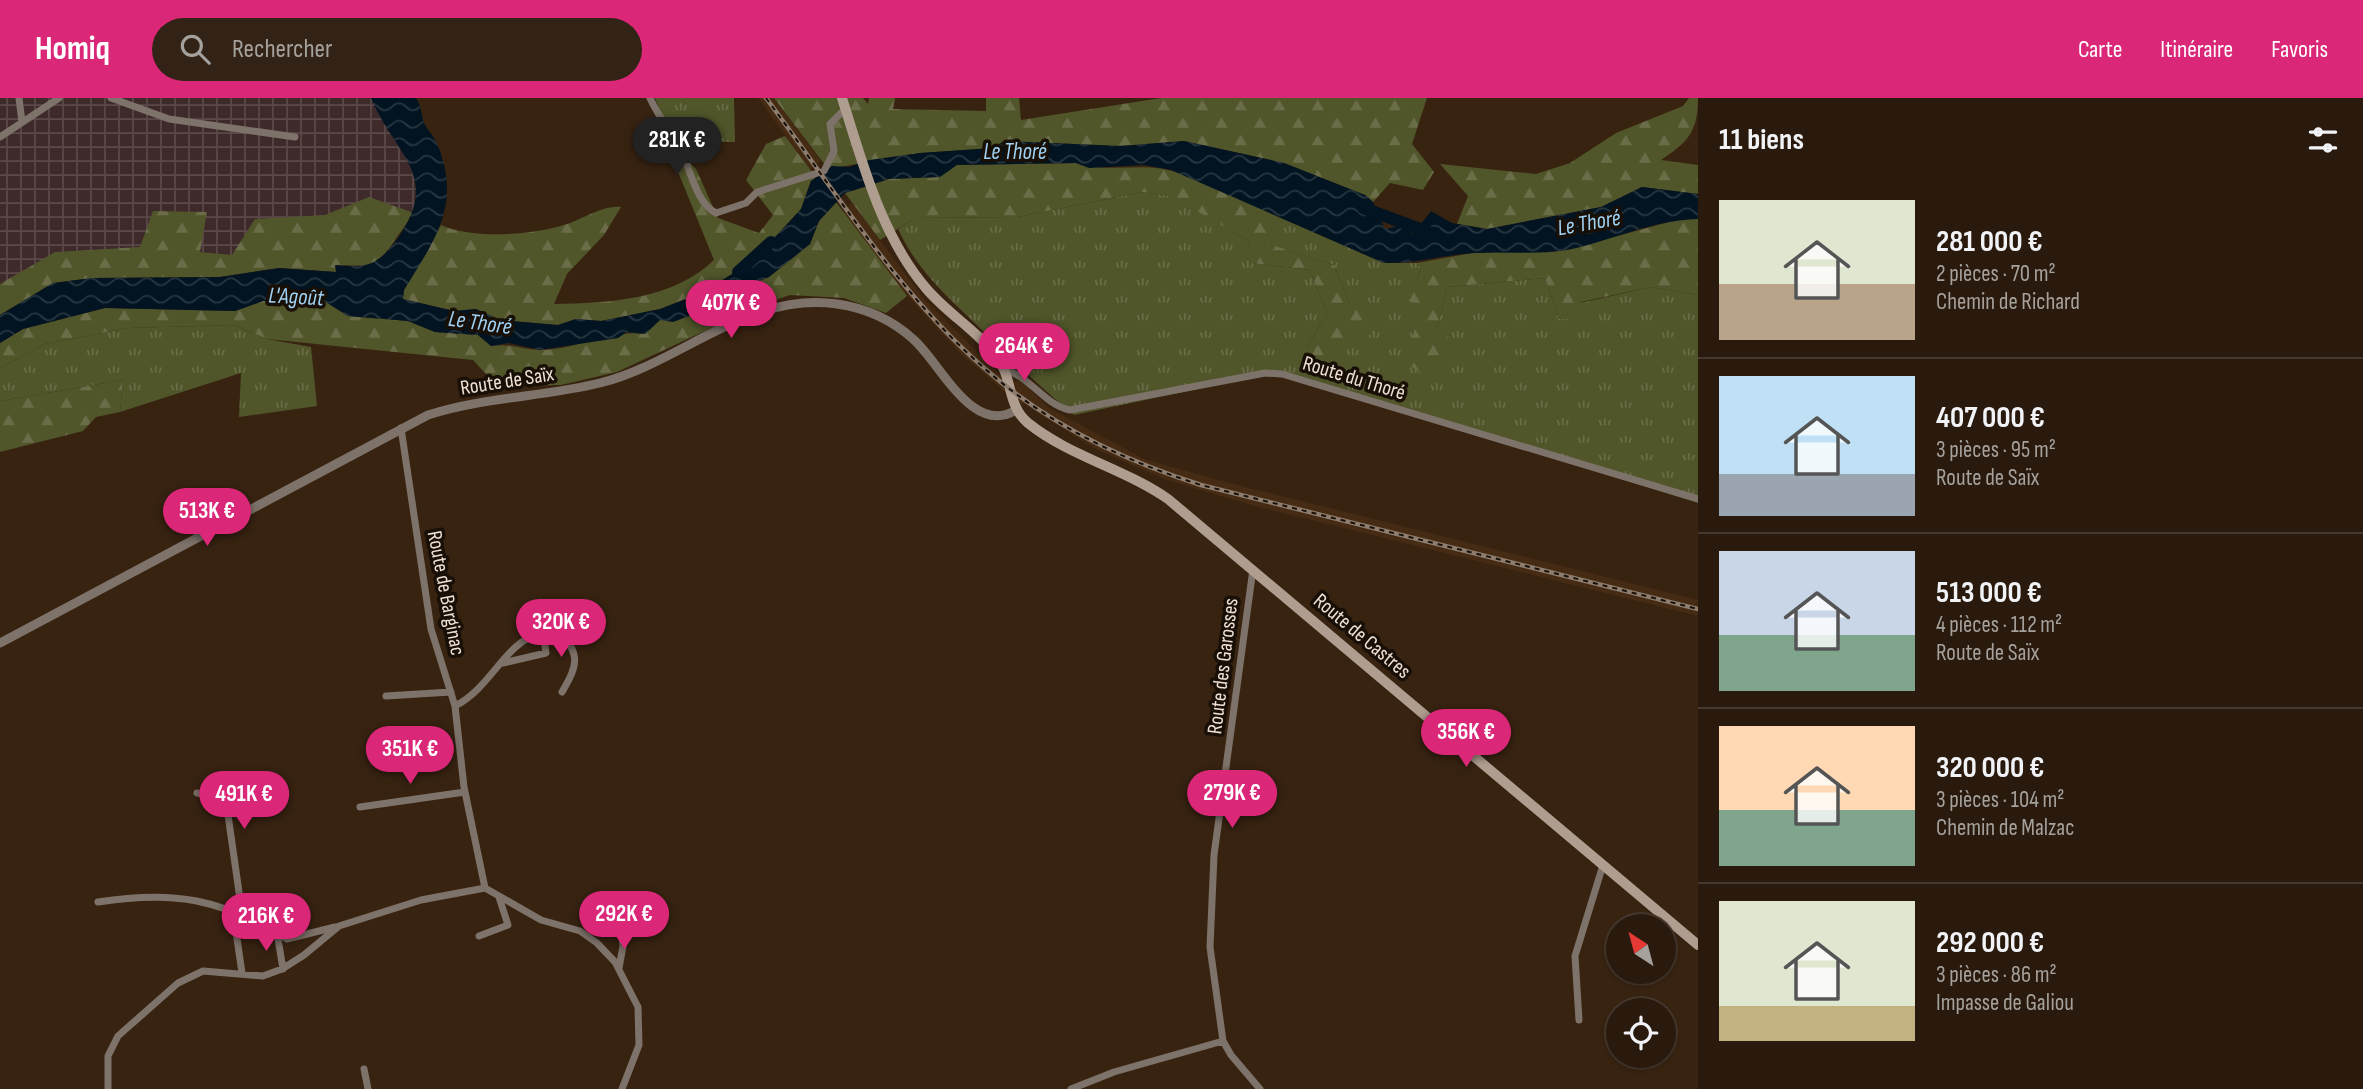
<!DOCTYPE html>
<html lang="fr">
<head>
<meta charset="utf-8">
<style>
  body { margin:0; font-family:"Sofia Sans Condensed",sans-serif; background:#322316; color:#f1f3f6; height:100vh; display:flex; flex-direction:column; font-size:26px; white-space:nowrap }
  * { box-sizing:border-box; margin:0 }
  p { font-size:23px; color:#a5a19d }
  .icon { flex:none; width:38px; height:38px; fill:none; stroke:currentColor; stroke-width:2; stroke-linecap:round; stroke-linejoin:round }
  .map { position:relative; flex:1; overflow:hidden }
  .details { display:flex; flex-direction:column; background:#2a1a0d; width:665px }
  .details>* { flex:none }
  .needle { width:46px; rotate:324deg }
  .tools { position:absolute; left:1606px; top:816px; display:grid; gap:14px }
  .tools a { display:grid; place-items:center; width:70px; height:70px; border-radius:50%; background:#2a1a0d; box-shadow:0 2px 5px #0004,0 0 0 2px #46382e; font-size:35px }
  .price { position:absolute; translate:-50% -60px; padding:0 16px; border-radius:24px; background:#db2777; color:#fff; font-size:23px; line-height:46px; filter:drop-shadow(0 2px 4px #0008) }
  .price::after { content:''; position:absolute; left:50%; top:42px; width:21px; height:16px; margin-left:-10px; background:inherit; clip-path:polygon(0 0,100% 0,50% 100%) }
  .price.current { background:#222; color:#fff }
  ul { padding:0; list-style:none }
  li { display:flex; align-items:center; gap:21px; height:175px; padding:0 21px }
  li+li { border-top:2px solid #46382e }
  li span { display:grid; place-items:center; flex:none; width:196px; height:140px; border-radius:0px; color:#555 }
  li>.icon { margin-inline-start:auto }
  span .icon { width:84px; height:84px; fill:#fffc; stroke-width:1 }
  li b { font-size:30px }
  h2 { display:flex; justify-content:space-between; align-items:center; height:84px; padding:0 21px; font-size:30px }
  header { display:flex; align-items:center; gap:42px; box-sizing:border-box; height:98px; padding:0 35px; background:#db2777; color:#fff }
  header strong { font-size:33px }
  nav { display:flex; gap:38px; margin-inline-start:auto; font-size:24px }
  .search { width:490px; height:63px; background:#322316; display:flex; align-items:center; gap:18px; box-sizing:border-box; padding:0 24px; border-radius:38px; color:#a5a19d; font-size:26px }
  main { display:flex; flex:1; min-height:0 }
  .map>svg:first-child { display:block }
  .built { fill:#452b13 }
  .industrial { fill:url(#industrial-grid) }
  .grass { fill:url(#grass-tufts) }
  .forest { fill:url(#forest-firs) }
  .water { fill:url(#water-waves) }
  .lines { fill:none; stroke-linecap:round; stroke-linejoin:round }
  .river { stroke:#021421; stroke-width:12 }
  .minor { stroke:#7e736a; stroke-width:7 }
  .tertiary { stroke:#7e736a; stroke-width:9 }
  .secondary { stroke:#af9d8f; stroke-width:10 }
  .rail-casing { stroke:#8e7d6e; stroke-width:4.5 }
  .rail { stroke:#180f07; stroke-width:2; stroke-dasharray:5; stroke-linecap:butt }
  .labels { text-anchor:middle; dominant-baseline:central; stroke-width:7; stroke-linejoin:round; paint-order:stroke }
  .street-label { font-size:21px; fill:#eee0d5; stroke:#180f07 }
  .water-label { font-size:23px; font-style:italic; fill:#9fd2f5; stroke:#180f07 }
</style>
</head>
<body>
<header>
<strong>Homiq</strong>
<div class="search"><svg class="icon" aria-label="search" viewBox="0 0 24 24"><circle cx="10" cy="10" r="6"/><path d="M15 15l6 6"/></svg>Rechercher</div>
<nav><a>Carte</a><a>Itinéraire</a><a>Favoris</a></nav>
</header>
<main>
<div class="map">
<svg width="1698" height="991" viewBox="0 0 1698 991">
  <defs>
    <pattern id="industrial-grid" width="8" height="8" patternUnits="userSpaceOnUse" patternTransform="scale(1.75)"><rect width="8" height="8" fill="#3e2a2a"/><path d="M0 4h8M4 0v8" fill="none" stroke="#5a4948"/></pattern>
    <pattern id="grass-tufts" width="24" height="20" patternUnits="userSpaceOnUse" patternTransform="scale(1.75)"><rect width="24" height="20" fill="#50552a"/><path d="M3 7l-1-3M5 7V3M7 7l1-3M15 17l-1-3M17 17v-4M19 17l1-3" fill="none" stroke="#6a6d48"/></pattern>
    <pattern id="forest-firs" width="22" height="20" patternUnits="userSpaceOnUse" patternTransform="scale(1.75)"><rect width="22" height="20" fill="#50552a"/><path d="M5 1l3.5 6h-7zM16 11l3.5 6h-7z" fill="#6a6d48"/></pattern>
    <pattern id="water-waves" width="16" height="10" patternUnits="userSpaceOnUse" patternTransform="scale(1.75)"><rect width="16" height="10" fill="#021421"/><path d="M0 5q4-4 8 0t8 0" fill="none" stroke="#273640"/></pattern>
  </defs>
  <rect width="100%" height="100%" fill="#382311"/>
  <path class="built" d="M758,0h16l47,63 -11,8z
    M852,105l73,97 79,79 1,13 -45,-39 -66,-72 -52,-70z
    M1020,282l29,28 95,51 81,23 473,118v16l-447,-111 -87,-26 -70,-31 -70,-44h-6l-4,-23z"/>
  <path class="industrial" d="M0,0h371l41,69 4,19 -2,27 -69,53 -145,-14 -200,42z"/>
  <path class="grass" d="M655,0h79l1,44 -54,-1 -19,-26z
    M1142,94l29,4 78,45 3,22 58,7 17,43 -22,39 46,-45 -17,-42 -72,-23 17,-25 105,46h33l4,4 -4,14 20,48 10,-42 98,-9 14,41h16l5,-16 71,-16 47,8v208l-408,-127 -21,-2 -195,41c-31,-25 -58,-52 -87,-80 -36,-36 -67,-59 -89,-106l17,-11 103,-1z
    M234,227l33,14 44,8 6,59 -78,11 2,-44 -121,39 3,-32 -123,21v-33l45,-24 82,-16z"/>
  <path class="forest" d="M774,0h89l5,6 1,-6h26l-2,11 93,2v-13h33l2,22 140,-22h266l-15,46 22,28 -11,18 -33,-7 -17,19 -8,-7 -81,-32 -100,-22 -63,5 -117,-5 -11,7 -73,5 -92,16z
    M1689,0h9c0,34 -10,44 -37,62l37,5v29l-56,-7 -41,20 -114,22 -30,-5 11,-28 -28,-32 96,10 34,-11 46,-30 67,-27z
    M785,38l31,41 -5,4 -10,28 -47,51 -51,32 -43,17 -59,12 -25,-2 -18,6 -58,-5 -24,-11 -22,2 -51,-12 1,-9 37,-65c32,15 96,10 129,-2 16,-6 34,-18 51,-16l-17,28 -37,39 -13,30c54,-1 119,-4 160,-44l-42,-103 8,-5 16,17 22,49 41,15 14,-18 -27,-35 20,-36z
    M1076,65c29,10 61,0 92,7 35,8 77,32 111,47l-16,25 71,23 17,42 22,8v18l-58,32 -10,-13 22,-39 -17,-43 -59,-7 -2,-22 -79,-45 -28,-4 -124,25 -103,1 -35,22 -35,-47 44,-14 50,-2 17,-12z
    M369,99l45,16 -32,45 -12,8 -35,-1 2,7 -58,-4 -59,9 -128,1 -39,5 -53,32v-31l55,-32 85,-5 13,-36 54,1 -7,40 32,3 23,-36 70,-4z
    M836,104l71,94 -21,17 -42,-15 -54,-3 -34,12 -139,65 -56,13 -64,1 -24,-26 -206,-21 -33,-14 -107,3 -82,16 -45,24v-25l23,-14 82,-21 130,3 28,-10 58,-2 27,17 60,5 27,11 43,3 13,11c21,-3 31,4 49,4 36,0 69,-21 105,-16l15,-14 53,-13 11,-13 45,-17 41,-33 9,-23z
    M1680,121h18v76l-47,-8 -70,15 -6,17h-16l-14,-41 -98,9 -10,42 19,14 -18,39 -35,-20 21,-57 -23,-6 4,-15 12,-3 4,-14 -4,-4 55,-10 94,-3z
    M123,282l-3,32 -24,5 -13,14 -83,21v-51z"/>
  <path class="water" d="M371,0h45c6,9 5,16 8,25 4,8 11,14 14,23 24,59 -4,95 -34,144l-1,9 51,12 22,-2 24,11 58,5 18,-6 25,2 59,-12 44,-17 50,-32 47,-51 10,-28 21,-15 17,1 20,-7 51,-7 73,-5 11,-7 117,5 63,-5 100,22 81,32 8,7 12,27 18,-4 10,9 18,-23 21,12 35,6 114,-22 41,-20 56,7v25c-46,1 -87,22 -131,31 -30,5 -62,1 -92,3 -32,2 -60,11 -91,10l-213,-93 -27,-5 -55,3 -13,-5 -119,2 -17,12 -51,2 -44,14 -26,28 -9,23 -41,33 -45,17 -11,13 -40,15 -13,-2 -15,14 -18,-2 -9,6 -78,12 -31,-7 -18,3 -13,-11 -43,-3 -27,-11 -60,-5 -27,-17 -58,2 -28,10 -130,-3 -82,21 -23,14v-28l53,-32 39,-5 128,-1 59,-9 57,4 -1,-7c31,3 40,2 60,-23 49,-66 0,-86 -24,-144z"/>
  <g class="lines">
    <path class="river" d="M1363,110l68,25
      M738,174l33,-30"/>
    <path class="minor" d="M19,0l3,24
      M111,0l58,21 126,18
      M650,0c9,20 22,35 31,53 10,19 15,52 35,62l30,-10 11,-11 67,-21 10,-20 -4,-27 15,-15
      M0,39l59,-39
      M1004,271c26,7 40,36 66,41l195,-37 17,1 416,125
      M401,330l30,201 24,77 9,81 21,101
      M1253,471l-39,286 -4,92 13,94 8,14 29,34
      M539,536l19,-6c22,27 21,35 4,64
      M386,598l65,-4
      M455,608c37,-19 50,-64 84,-72l5,5 2,14 -43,10
      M197,695l24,4 5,4 16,112
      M360,709l105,-15
      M485,790l56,32 39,11 17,12 18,19 23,45 1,38 -17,44
      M618,800l5,48 -4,22
      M98,804c77,-12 123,-3 189,37l48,-12
      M233,813l9,62
      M277,835l6,36
      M479,838l29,-11 -9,-28
      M1579,922l-4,-64 28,-91
      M364,971l4,20
      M108,991v-33l10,-20 60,-53 25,-12 60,5 19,-7 22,-14 35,-29 82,-26 64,-12
      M1071,991l43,-17 109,-31"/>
    <path class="tertiary" d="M0,545l428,-228c56,-18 115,-18 172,-32 81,-20 148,-92 237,-79 28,4 55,16 76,35 27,23 59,98 103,71"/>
    <path class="secondary" d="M842,0c20,63 39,137 83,189 21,26 52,43 72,70 16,21 10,49 31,66 41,33 97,46 140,76l530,446"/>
    <g class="rail-casing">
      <path id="rail" d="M766,0c68,91 131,194 217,269 63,56 138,93 218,118l497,124"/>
    </g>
    <use href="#rail" class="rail"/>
  </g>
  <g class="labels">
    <g class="street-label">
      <text transform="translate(1354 280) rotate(17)">Route du Thoré</text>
      <text transform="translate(507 283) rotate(-9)">Route de Saïx</text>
      <text transform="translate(446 495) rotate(79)">Route de Barginac</text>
      <text transform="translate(1362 538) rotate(40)">Route de Castres</text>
      <text transform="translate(1223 568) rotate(-83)">Route des Garosses</text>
    </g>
    <g class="water-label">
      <text x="1015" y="54">Le Thoré</text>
      <text transform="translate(1589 125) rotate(-10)">Le Thoré</text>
      <text transform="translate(296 199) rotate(3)">L'Agoût</text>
      <text transform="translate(480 225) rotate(8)">Le Thoré</text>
    </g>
  </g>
</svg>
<div class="tools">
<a><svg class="needle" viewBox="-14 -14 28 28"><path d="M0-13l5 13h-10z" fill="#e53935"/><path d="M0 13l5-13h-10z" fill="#a5a19d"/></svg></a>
<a><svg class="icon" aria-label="locate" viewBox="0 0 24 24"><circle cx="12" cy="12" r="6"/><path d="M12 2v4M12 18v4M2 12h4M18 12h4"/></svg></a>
</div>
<b class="price current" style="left:677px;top:79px">281K €</b>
<b class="price" style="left:731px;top:242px">407K €</b>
<b class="price" style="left:1024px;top:285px">264K €</b>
<b class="price" style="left:207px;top:450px">513K €</b>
<b class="price" style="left:561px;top:561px">320K €</b>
<b class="price" style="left:1466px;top:671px">356K €</b>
<b class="price" style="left:410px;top:688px">351K €</b>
<b class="price" style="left:1232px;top:732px">279K €</b>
<b class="price" style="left:244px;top:733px">491K €</b>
<b class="price" style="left:624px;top:853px">292K €</b>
<b class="price" style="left:266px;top:855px">216K €</b>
</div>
<section class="details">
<h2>11 biens<svg class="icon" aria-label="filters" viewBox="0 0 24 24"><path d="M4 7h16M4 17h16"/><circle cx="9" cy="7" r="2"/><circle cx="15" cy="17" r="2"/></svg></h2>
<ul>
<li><span style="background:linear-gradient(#dfe7d0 60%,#b9a48a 0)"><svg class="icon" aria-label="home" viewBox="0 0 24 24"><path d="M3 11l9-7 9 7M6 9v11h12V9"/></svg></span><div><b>281 000 €</b><p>2 pièces · 70 m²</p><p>Chemin de Richard</p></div></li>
<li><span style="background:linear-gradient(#bfe0f5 70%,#9aa5b1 0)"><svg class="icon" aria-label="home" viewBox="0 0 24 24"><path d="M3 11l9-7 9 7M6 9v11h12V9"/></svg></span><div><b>407 000 €</b><p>3 pièces · 95 m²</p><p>Route de Saïx</p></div></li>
<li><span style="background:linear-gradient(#c9d6e8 60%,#7fa58c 0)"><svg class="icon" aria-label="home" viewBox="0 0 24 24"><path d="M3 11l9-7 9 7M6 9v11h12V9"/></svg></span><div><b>513 000 €</b><p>4 pièces · 112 m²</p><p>Route de Saïx</p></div></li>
<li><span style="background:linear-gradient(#ffd9b3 60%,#7fa58c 0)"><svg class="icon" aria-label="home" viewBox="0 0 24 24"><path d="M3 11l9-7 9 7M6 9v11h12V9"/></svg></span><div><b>320 000 €</b><p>3 pièces · 104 m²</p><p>Chemin de Malzac</p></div></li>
<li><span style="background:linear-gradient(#dfe7d0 75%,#c2b280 0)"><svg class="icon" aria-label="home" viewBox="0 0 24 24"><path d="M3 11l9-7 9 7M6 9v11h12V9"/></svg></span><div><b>292 000 €</b><p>3 pièces · 86 m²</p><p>Impasse de Galiou</p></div></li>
</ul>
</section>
</main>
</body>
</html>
